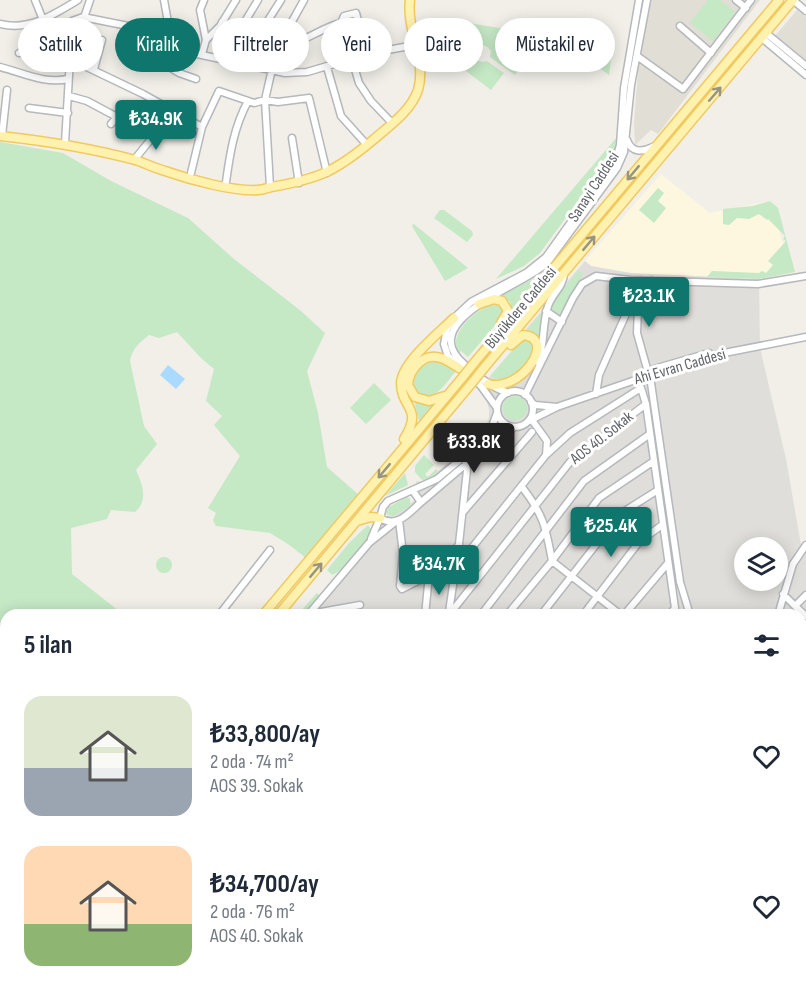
<!DOCTYPE html>
<html lang="tr">
<head>
<meta charset="utf-8">
<style>
  body { margin:0; font-family:"Sofia Sans Condensed",sans-serif; background:#f6f6f7; color:#1f2937; height:100vh; display:flex; flex-direction:column; font-size:22px; white-space:nowrap }
  * { box-sizing:border-box; margin:0 }
  p { font-size:20px; color:#747a83 }
  .icon { flex:none; width:33px; height:33px; fill:none; stroke:currentColor; stroke-width:2; stroke-linecap:round; stroke-linejoin:round }
  .map { position:relative; flex:1; overflow:hidden }
  .side { position:absolute; left:0px; top:609px; width:807px; height:386px; display:flex; flex-direction:column; background:#fff; border-radius:18px 18px 0 0; box-shadow:0 3px 15px #0003 }
  .side>* { flex:none }
  .banner { position:absolute; left:18px; top:18px; width:771px; height:54px; display:flex; gap:12px }
  .controls { position:absolute; left:734px; top:537px; display:grid; gap:12px }
  .controls a { display:grid; place-items:center; width:54px; height:54px; border-radius:50%; background:#fff; box-shadow:0 3px 15px #0003; font-size:30px }
  .price { position:absolute; translate:-50% -51px; padding:0 14px; border-radius:6px; background:#0f766e; color:#fff; font-size:20px; line-height:39px; filter:drop-shadow(0 2px 3px #0008) }
  .price::after { content:''; position:absolute; left:50%; top:36px; width:18px; height:14px; margin-left:-9px; background:inherit; clip-path:polygon(0 0,100% 0,50% 100%) }
  .price.active { background:#222; color:#fff }
  ul { padding:0; list-style:none }
  li { display:flex; align-items:center; gap:18px; height:150px; padding:0 24px }
  li span { display:grid; place-items:center; flex:none; width:168px; height:120px; border-radius:18px; color:#555 }
  li>.icon { margin-inline-start:auto }
  span .icon { width:72px; height:72px; fill:#fffc; stroke-width:1 }
  li b { font-size:26px }
  h2 { display:flex; justify-content:space-between; align-items:center; height:72px; padding:0 24px; font-size:26px }
  .tag { padding:0 21px; border-radius:27px; background:#fff; box-shadow:0 3px 15px #0003; font-size:21px; line-height:54px }
  .tag.active { background:#0f766e; color:#fff }
  .map>svg:first-child { display:block }
  .commercial { fill:#fef7e0 }
  .industrial { fill:#e0deda; fill-rule:evenodd }
  .education { fill:#e1ded6 }
  .green { fill:#c5e8c5 }
  .water { fill:#aadaff }
  .lines { fill:none; stroke-linecap:round; stroke-linejoin:round }
  .minor-casing { stroke:#b5b8bc; stroke-width:9 }
  .major-casing { stroke:#f2c960; stroke-width:11 }
  .minor { stroke:#fff; stroke-width:6 }
  .major { stroke:#fff2af; stroke-width:8 }
  .major-bridge-casing { stroke:#f2c960; stroke-width:11; stroke-linecap:butt }
  .major-bridge { stroke:#fff2af; stroke-width:8 }
  .oneway { stroke:#979581 }
  .labels { text-anchor:middle; dominant-baseline:central; stroke-width:6; stroke-linejoin:round; paint-order:stroke }
  .street-label { font-size:16px; fill:#5f6368; stroke:#fff }
</style>
</head>
<body>
<div class="map">
<svg width="806" height="994" viewBox="0 0 806 994">
  <rect width="100%" height="100%" fill="#f1efe8"/>
  <path class="commercial" d="M661,174l49,39 60,-12 21,69 -32,9 -128,-6 -40,-7 -6,-5z"/>
  <path class="industrial" d="M585,261l6,5 40,7 128,6 1,69 26,111 15,86 5,-4v380l-5,-1v-305h-497l62,-77 6,-10 14,-12h6l27,-19 -3,-16 8,1 4,-2 57,-51 4,-12v-7l-2,-8 -8,-12 11,-14 9,5 36,-44 -9,-8zM744,548h33v32h-33z"/>
  <path class="education" d="M649,0h111l-102,134 -7,-4 -16,15 -1,-21 5,-68z
    M797,10l9,7v44l-31,-25z"/>
  <path class="green" d="M708,0h12l15,12 -22,29 -23,-18z
    M469,23l74,12v2l-28,38 -25,-18 1,-6c-5,-7 -10,-7 -16,-3l-2,4 2,7 7,3 5,-1 17,12 -13,17 -29,-22z
    M558,37l55,9 -4,29z
    M617,137l-3,15 -74,101 -16,13 -28,13z
    M0,142l63,11 48,28 77,37 46,41 67,52 24,22 -18,38 11,42 9,54 32,28 -53,63 -18,-14 -18,-11 -54,-7 -3,-6 3,-7 -8,-5 32,-52 -26,-31 8,-9 -16,-15 8,-32 -13,-11 -24,-26 -18,6 -10,-3c-10,8 -17,14 -19,26l14,65 13,18 -21,26c6,14 13,30 -1,42l-24,-2 -4,9 -36,9 1,46 52,41h-118v298l-6,6z
    M658,188l6,5 -6,8 8,7 -12,15 -15,-13z
    M770,201l8,7 17,64 -36,7 -52,-2 5,-6 47,2 3,-2 4,2 7,-8 -5,-4 18,-20 -3,-2 2,-3 -17,-17 -1,1 -8,-6 -10,5 -12,-1 -8,7 -6,-1v-15l29,-3z
    M440,210h4l28,21 1,4 -6,7 -33,-24z
    M413,224l2,1 53,43 -23,13 -33,-55z
    M579,270l4,4 -23,42 -8,-6v-8z
    M538,276l1,2 -27,31 -2,-7 -8,-7z
    M495,302l5,3 4,6 -2,6 -34,40 -7,-6 -2,2c-13,-20 19,-44 36,-51z
    M543,311l-2,30 -13,-12z
    M522,339l7,1 5,7c-2,19 -24,42 -44,29z
    M438,361l18,10c-10,12 -27,40 -42,17 -2,-15 9,-26 24,-27z
    M374,383l17,17 -25,24 -16,-16z
    M503 408a12 12 0 1 1 24 0a12 12 0 1 1-24 0Z
    M414,400l8,4 10,1 -13,16z
    M424,455l10,10 -9,9 3,3 8,-8 2,2 -7,7 -9,2 -7,-8v-6z
    M405,473l3,12 -23,11z
    M407,497l3,2v7l-17,10 -6,-1 -1,-3 3,-5z
    M368,525l4,5c-8,16 -23,38 -40,45l-5,-5 22,-27z
    M156 565a8 8 0 1 1 16 0a8 8 0 1 1-16 0Z
    M317,593l5,5 -16,17h-18l3,-3 8,1z
    M6,949v39h444l1,6h-451v-39z
    M525,989h101l5,5h-109z"/>
  <path class="water" d="M168,365l17,14 -9,10 -16,-14z"/>
  <g class="lines">
    <g class="minor-casing">
      <path id="minor" d="M35,0l8,20
        M164,0l7,39 17,13 97,21 22,-1 44,-13
        M736,0l10,8
        M793,0l13,11
        M222,22l31,22 28,-44
        M341,23l3,-7 12,-3 11,41
        M0,24c30,7 53,-9 78,-24
        M168,25l-12,4 -18,19 41,25 17,6
        M680,26l31,27
        M238,33l20,-33
        M766,33l40,33
        M762,38l44,37
        M206,40l14,-14 16,-26
        M253,44l24,11
        M282,45c21,-1 38,-17 59,-22l18,60 12,18 21,22
        M382,51l33,-6
        M19,53l34,-12 19,-20 11,-4 55,11 18,1
        M202,54l4,-14 -6,-30 4,-10
        M637,56l46,33 68,-89
        M70,59l73,35 59,33
        M0,67c24,6 44,17 68,12
        M327,67l14,49 26,29
        M94,69l8,-29
        M69,96l18,5 30,16 -6,7
        M29,108l39,5
        M2,136l5,-46
        M292,138l7,45
        M627,140c5,14 16,12 28,6
        M65,143l5,-84 20,-59
        M134,160l26,-32
        M191,173l11,-46 17,-36 35,12 11,-3 13,2 31,-4 18,75
        M226,182c4,-29 8,-55 22,-81
        M270,187l-5,-87 7,-31 18,-44 14,-25
        M651,280l-13,27 -1,26 14,50 29,199 10,33
        M546,311l16,11
        M538,362c7,-18 4,-38 10,-56 4,-12 16,-20 16,-33
        M647,371l62,-18
        M497 409a18 18 0 1 1 36 0a18 18 0 1 1-36 0Z
        M508,393c-17,-6 -29,-16 -43,-28 -53,-44 58,-79 82,-102l70,-95 7,-16 7,-67 16,-85
        M596,394l3,-19 42,-95
        M525,395l48,-97 9,-14 14,-8 34,4 128,4 48,-8
        M531,402l4,3 22,2
        M497,408l-16,-22 -33,-30 -4,-12 3,-15 7,-11 17,-16 55,-29 20,-16 70,-98 4,-14 4,-57 15,-88
        M532,420l15,21 -1,14
        M529,421l28,-14 113,-39 49,-14 87,-17
        M522,487c21,27 24,40 30,74l69,54
        M413,491l7,10 -1,3c-12,11 -23,24 -39,14l3,-11 5,-6 49,-22 46,-38 7,-9 7,-19
        M419,504l47,-40 26,-17 22,-20
        M463,512l69,-80
        M399,520l4,34 -3,32 2,3 27,-14 30,-30
        M371,539l9,-21
        M455,569l91,-114 24,-22 71,-45 5,16 29,204 -6,7
        M783,594l12,12
        M806,595l-11,11 11,10
        M449,612l10,-68 8,-74 -3,-15
        M310,614l50,-9
        M219,615l51,-65
        M308,615l61,-72 25,-20
        M425,615l4,-40
        M449,615l121,-153 76,-58
        M481,615l103,-134 66,-47
        M507,615l45,-54 47,-63 55,-37
        M541,615l79,-101 38,-24
        M583,615l56,-73 23,-17
        M624,615l44,-52
        M778,615l15,-51 13,-19
        M801,700l5,5
        M801,745l5,-9
        M801,823l5,-6
        M801,833l5,5
        M801,869l5,5
        M0,874l6,-13
        M801,916l5,1"/>
    </g>
    <g class="major-casing">
      <path id="major" d="M0,136c46,5 90,12 135,24 10,3 19,8 30,11 23,8 69,21 93,19 5,0 9,-2 13,-3 48,-8 65,-16 102,-47 16,-14 38,-29 45,-50 9,-29 -12,-60 -8,-90
        M479,304l15,-5 8,2 6,10 -7,12
        M474,363l305,-363
        M484,368l309,-368
        M488,384c33,9 70,-46 35,-49l-12,10
        M445,396l-16,5 -14,-4 -7,-12c1,-16 16,-33 33,-27 6,2 12,6 18,10
        M404,439c20,-32 -3,-30 -3,-56 1,-21 39,-51 53,-65
        M357,521l14,-4 9,1
        M263,615l199,-237
        M278,615l193,-231
        M0,926l6,-7
        M0,945l6,-7"/>
    </g>
    <use href="#minor" class="minor"/>
    <use href="#major" class="major"/>
    <g class="major-bridge-casing">
      <path id="major-bridge" d="M462,378l12,-15
        M471,384l13,-16"/>
    </g>
    <use href="#major-bridge" class="major-bridge"/>
  </g>
  <defs><path id="oneway-shaft" d="M-6 0H5M1.5-3L5.5 0L1.5 3" fill="none" stroke-width="1.6" stroke-linecap="round" stroke-linejoin="round" transform="scale(1.5)"/></defs>
  <g class="oneway">
    <use href="#oneway-shaft" transform="translate(715 94) rotate(-49)"/>
    <use href="#oneway-shaft" transform="translate(633 173) rotate(130)"/>
    <use href="#oneway-shaft" transform="translate(589 243) rotate(-50)"/>
    <use href="#oneway-shaft" transform="translate(384 471) rotate(130)"/>
    <use href="#oneway-shaft" transform="translate(316 570) rotate(-50)"/>
  </g>
  <g class="labels">
    <g class="street-label">
      <text transform="translate(594 187) rotate(-57)">Sanayi Caddesi</text>
      <text transform="translate(521 308) rotate(-50)">Büyükdere Caddesi</text>
      <text transform="translate(680 367) rotate(-16)">Ahi Evran Caddesi</text>
      <text transform="translate(602 438) rotate(-38)">AOS 40. Sokak</text>
    </g>
  </g>
</svg>
<div class="controls">
<a><svg class="icon" aria-label="layers" viewBox="0 0 24 24"><path d="M12 4l9 5-9 5-9-5zM3 14l9 5 9-5"/></svg></a>
</div>
<b class="price" style="left:156px;top:151px">₺34.9K</b>
<b class="price" style="left:649px;top:328px">₺23.1K</b>
<b class="price active" style="left:474px;top:474px">₺33.8K</b>
<b class="price" style="left:611px;top:558px">₺25.4K</b>
<b class="price" style="left:439px;top:596px">₺34.7K</b>
<div class="banner">
<a class="tag">Satılık</a>
<a class="tag active">Kiralık</a>
<a class="tag">Filtreler</a>
<a class="tag">Yeni</a>
<a class="tag">Daire</a>
<a class="tag">Müstakil ev</a>
</div>
<section class="side">
<h2>5 ilan<svg class="icon" aria-label="filters" viewBox="0 0 24 24"><path d="M4 7h16M4 17h16"/><circle cx="9" cy="7" r="2"/><circle cx="15" cy="17" r="2"/></svg></h2>
<ul>
<li><span style="background:linear-gradient(#dfe7d0 60%,#9aa5b1 0)"><svg class="icon" aria-label="home" viewBox="0 0 24 24"><path d="M3 11l9-7 9 7M6 9v11h12V9"/></svg></span><div><b>₺33,800/ay</b><p>2 oda · 74 m²</p><p>AOS 39. Sokak</p></div><svg class="icon" aria-label="heart" viewBox="0 0 24 24"><path d="M12 20l-8-8c-3-5 5-10 8-4 3-6 11-1 8 4z"/></svg></li>
<li><span style="background:linear-gradient(#ffd9b3 65%,#8fb573 0)"><svg class="icon" aria-label="home" viewBox="0 0 24 24"><path d="M3 11l9-7 9 7M6 9v11h12V9"/></svg></span><div><b>₺34,700/ay</b><p>2 oda · 76 m²</p><p>AOS 40. Sokak</p></div><svg class="icon" aria-label="heart" viewBox="0 0 24 24"><path d="M12 20l-8-8c-3-5 5-10 8-4 3-6 11-1 8 4z"/></svg></li>
</ul>
</section>
</div>
</body>
</html>
